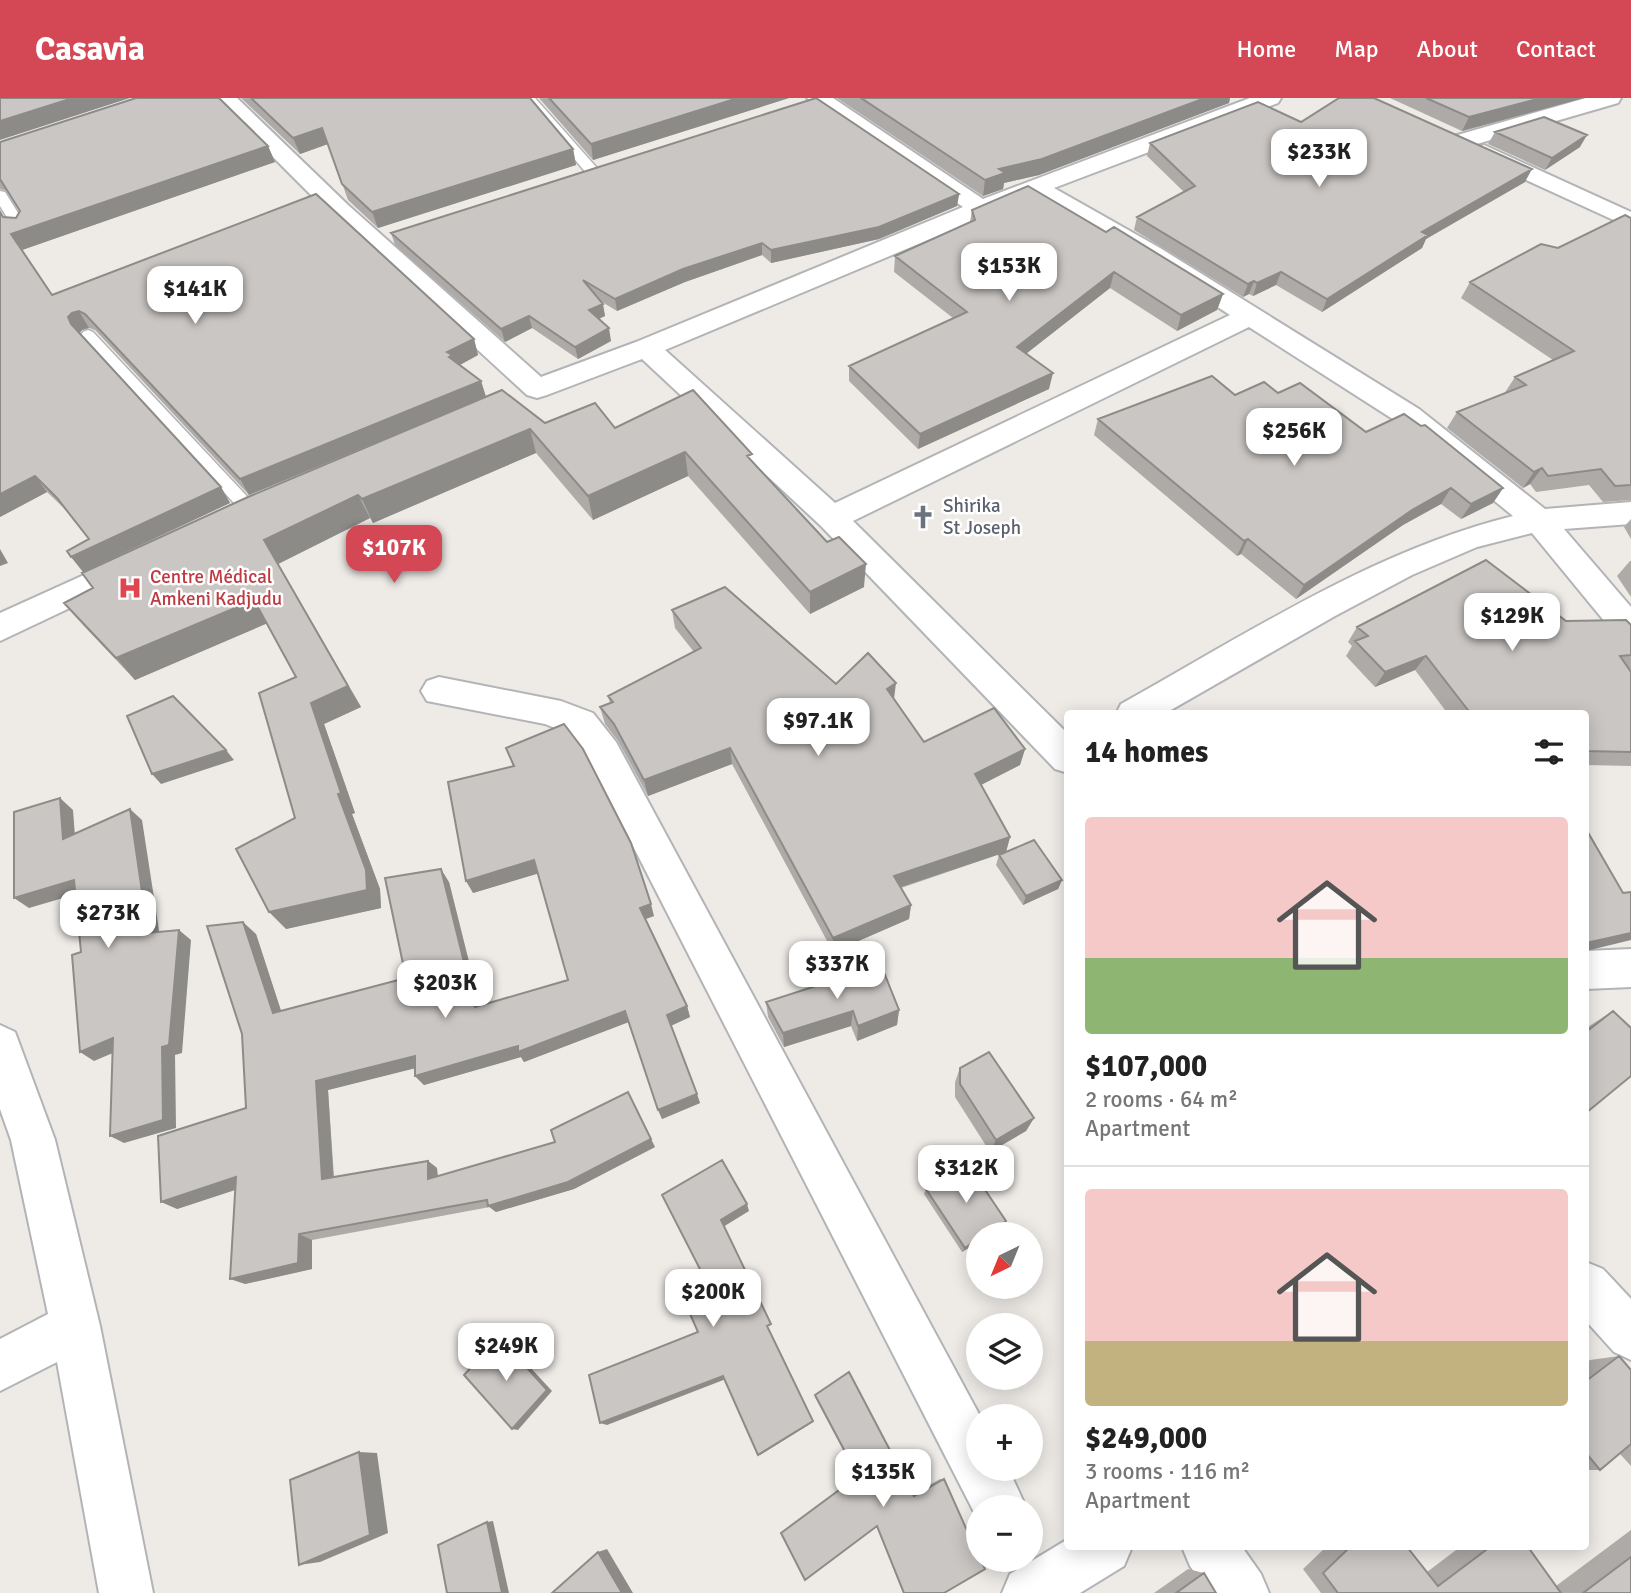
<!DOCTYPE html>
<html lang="en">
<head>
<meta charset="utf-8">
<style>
  body { margin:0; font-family:Signika,sans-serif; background:#f6f6f6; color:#222; height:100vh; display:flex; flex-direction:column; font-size:26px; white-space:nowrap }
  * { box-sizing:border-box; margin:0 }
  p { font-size:23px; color:#767676 }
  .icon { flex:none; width:38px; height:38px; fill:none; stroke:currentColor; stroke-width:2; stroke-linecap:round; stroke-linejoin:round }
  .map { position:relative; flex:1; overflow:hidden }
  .sheet { position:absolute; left:1064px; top:612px; width:525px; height:840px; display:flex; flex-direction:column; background:#fff; border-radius:7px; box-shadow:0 4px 18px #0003 }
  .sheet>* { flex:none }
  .needle { width:46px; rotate:223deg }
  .fabs { position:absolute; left:966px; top:1124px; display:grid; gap:14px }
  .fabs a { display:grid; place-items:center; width:77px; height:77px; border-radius:50%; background:#fff; box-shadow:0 4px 18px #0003; font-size:35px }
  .price { position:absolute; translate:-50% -60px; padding:0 16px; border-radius:14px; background:#fff; color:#222; font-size:23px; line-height:46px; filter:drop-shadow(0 2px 4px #0008) }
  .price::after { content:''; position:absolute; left:50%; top:42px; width:21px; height:16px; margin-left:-10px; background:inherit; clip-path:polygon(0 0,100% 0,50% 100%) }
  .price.current { background:#d44755; color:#fff }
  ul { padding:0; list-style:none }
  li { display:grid; align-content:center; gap:14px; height:371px; padding:0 21px }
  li+li { border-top:2px solid #e0e0e0 }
  li span { display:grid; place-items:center; height:217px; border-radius:7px; color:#555 }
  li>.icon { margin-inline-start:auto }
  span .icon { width:126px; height:126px; fill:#fffc; stroke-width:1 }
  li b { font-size:30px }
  h2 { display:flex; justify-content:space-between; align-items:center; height:84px; padding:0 21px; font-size:30px }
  header { display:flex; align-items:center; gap:42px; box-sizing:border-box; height:98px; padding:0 35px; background:#d44755; color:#fff }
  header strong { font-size:33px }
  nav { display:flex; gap:38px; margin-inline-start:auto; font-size:24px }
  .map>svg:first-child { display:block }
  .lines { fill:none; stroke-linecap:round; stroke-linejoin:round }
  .service-casing { stroke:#b2b4b7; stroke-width:3 }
  .minor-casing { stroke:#b2b4b7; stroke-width:4 }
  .service { fill:#fff; fill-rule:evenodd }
  .minor { fill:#fff; fill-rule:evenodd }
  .wall { fill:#aeaaa8 }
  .shaded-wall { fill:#8d8b88 }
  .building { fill:#cac6c3; stroke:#8d8b88; stroke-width:2 }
  .labels { text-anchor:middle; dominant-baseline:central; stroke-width:5; stroke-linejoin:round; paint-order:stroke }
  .worship-label { font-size:19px; fill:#5b616d; stroke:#fff; text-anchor:start }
  .health-label { font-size:19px; fill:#be3a42; stroke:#fff; text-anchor:start }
</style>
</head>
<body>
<header>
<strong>Casavia</strong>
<nav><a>Home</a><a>Map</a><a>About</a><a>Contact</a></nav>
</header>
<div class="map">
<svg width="1631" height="1495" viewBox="0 0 1631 1495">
  <rect width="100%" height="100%" fill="#eeebe7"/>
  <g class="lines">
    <g class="service-casing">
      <path id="service" d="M523,0h12l62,70v6h-10z
        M0,93l5,1 23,37 -2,3h-10l-2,-3 -14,-23z
        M88,232l5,2 163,174 2,4 -2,4h-12l-161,-176 -2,-3 2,-3z"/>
    </g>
    <g class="minor-casing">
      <path id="minor" d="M214,0h23l111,107 193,172 95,-35 327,-135 -156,-109h26l150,101 267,-101h31l-3,5 -224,85 106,60 259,161 126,100 86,-7v22l-67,5 67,78v36l-12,-4 -87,-106 -55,14 -65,28 -77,41 -171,98h-48l5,-10c126,-70 251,-153 392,-188l-114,-93 -150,-96 -396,194 215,213v39l-13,-4 -234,-243 -179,-167 -95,36 -10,3 -10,-3 -196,-180zM1033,98l109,62 88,57 -395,188 -170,-153z
        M1586,0h35l-3,5 -148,43h-16l-3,-5 3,-5z
        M1484,47l147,67v16l-155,-71 -4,-5 4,-5z
        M137,453l11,4 5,8 -5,8 -148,70v-28z
        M439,579l122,24 32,12 23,29 364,674 -2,52h30l18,39h-48v13l-388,-758 -23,-29 -22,-9 -118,-23 -6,-10 6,-10z
        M1631,851v38l-45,2v-38z
        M0,927l15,7 40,108 45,186 53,267h-54l-42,-231 -57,29v-52l48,-25 -37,-174 -11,-31z
        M1586,1164l17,7 28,30v61l-17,-8 -28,-31z
        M1068,1441v8h64l-8,19 -44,27h-78l8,-19z
        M1182,1449h60l19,27 8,19h-60l-19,-27z"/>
    </g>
    <use href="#service" class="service"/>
    <use href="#minor" class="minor"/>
  </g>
  <path class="wall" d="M241,0h289l43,51 3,16 -198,63 -30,-28 -20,-56 -28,10z
    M539,0h250l-196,62z
    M837,0h393l-1,5 -190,72 -35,8 -1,6 -20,7z
    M1390,0h194l-122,33z
    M1301,24l224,60 -99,57 -4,9 -100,64 -46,-27 -23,11 -4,-2 -6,3 -109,-67 3,-13 47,-25 -37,-36 3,-13z
    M1495,34l85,15 -35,23 -57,-26z
    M0,44l268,4 7,16 -253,88 30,45 422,44 4,16 -18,10 21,16 5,16 59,26 70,5 137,34 112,125 -54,27 -122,-138 -95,44 -57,-67 -163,70 -3,-5 -92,46 83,143 -37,17 31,89 -3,1 28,75 1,19 -95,21 9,-111 1,-141 -29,-54 -132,57 -52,-55 -19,-22 376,-187 -191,79 -154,-165 -6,-2 -7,2 -3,3 142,154 9,16 -147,69 6,-33 -20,-26 -22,-21 -47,25 4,-300 12,1 4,-7 -13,-20 -7,-2z
    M959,96l-2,12 -78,33 -108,24 -9,-8 -77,27 -68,29 -15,-9 3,14 -6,3 12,22 -33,18 -46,-31 -27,14 -110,-97 -4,-12z
    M972,112l134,22 117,62 -6,16 -40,21 -67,-43 -84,66 23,35 -131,60 -69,-68v-15l104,-48 -59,-46 1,-16 75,-34z
    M1631,120v282l-28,2 -14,-17 -53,7 -6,-8 -7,4 -76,-60 10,-16 47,-18 11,-17 38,-17 -92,-62 9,-16z
    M1278,295l88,39 137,56 -10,15 -32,16 -20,-15 -38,21 -107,74 -55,-45 -4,2 -143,-121 4,-16 137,-24z
    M1631,421v20l-7,-12z
    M1630,463h1v36l-14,-21z
    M672,512l164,74 58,15 30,43 101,7 -5,16 -39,20 29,52 -4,15 -105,36 10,17 -2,14 -76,33 -101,-188 -84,32 -30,-55 -13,-17 -5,-17 10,-4 -2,-7 86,-44 -19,-24z
    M1566,523l65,4v45h-2l2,2v94l-45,-1v-51h-138l-33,-44 -40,17 -29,-31 6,-10 -4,-4 9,-15z
    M506,650l148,168 -9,3 42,87 3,11 -19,9 29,77 -38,16 -34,-97 -104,40 -3,-5 -97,28 -9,-9v-8l-87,22 6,87 94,-16 9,7 1,9 217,-30 -81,42 -78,23 -6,-5 -178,33v29l-67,15 -10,-94 -58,19 69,-101 10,-174 25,77 125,-33 43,-96 31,124 88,-26 -30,-107 -65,20 40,-127z
    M999,757l63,25 -4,9 -35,16 -27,-40z
    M766,904l133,8 -2,15 -40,16 -6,-15 -67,21 -16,-30z
    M1613,913l-27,102v-85z
    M960,970l74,50 -8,13 -36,21 -35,-55v-15z
    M926,1091l77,36 -25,9v8l-16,10 -38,-58z
    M1619,1258l12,14v96l-11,-12 -20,16h-14v-107l4,-3z
    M815,1297l98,99 27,-15h4v114h-41l-27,-67 -95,7 76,-57 -42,-79z
    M1631,1432v63h-310l-18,-24 23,-22h81l20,25 33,-25h68l28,39z
    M1188,1471l16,4 12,20h-62z"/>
  <path class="shaded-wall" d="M73,0h57l-130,42v-19z
    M738,0h51l-196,62 -2,-16z
    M1205,0h25l-1,5 -190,72 -35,8 -1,6 -20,7 2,-16 14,-11z
    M1541,0h43l-122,33 7,-14z
    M322,30l6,16 -28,10 -7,-16z
    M1587,37l-7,12 -35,23 7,-12z
    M268,48l7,16 -253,88 -11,-16z
    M573,51l3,16 -198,63 -6,-16z
    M1532,71l-7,13 -99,57 -4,9 -100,64 5,-13 95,-67z
    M959,96l-2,12 -78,33 -108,24v-13z
    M762,145v12l-77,27 -68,29 -2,-12 68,-30z
    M1114,174l-4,16 -96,75 3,-16z
    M1281,174l-5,13 -23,11 4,-13z
    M1254,183l-5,13 -6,3 5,-13z
    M1223,196l-6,16 -40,21 4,-16z
    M603,206l2,12 -14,6 -2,-12z
    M79,213l10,17 -7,2 -3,4 -8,-10 -3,-7 4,-4z
    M529,218l3,12 -27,14 -4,-13z
    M609,230l2,13 -33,18 -3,-12z
    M474,241l4,16 -22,12 -2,6 -7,-21z
    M1053,275l-4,16 -131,60 2,-15z
    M481,283l5,16 -237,98 -9,-16z
    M530,331l6,24 -163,70 -11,-24z
    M685,354l3,24 -95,44 -5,-24z
    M1542,370l-12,16 -7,4 11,-16z
    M35,378l12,16 -47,25v-23z
    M221,389l9,16 -147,69 -12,-15z
    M1451,390l-10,16 -38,21 -107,74 8,-14 108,-75z
    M1503,390l-10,15 -32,16 10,-15z
    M358,397l12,23 -92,46 83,143 -37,17 31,89 -3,1 28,75 1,19 -95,21 -17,-17 69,-118 -74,-254z
    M1248,441l-7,15 -4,2 7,-15z
    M0,451l8,14 -8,3z
    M866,466l-2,23 -54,27v-22z
    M254,502l14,23 -133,57 -19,-22z
    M1426,558l-11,14 -40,17 10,-15z
    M896,585l-2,16 -7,-10z
    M730,650l2,16 -84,32 -4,-16z
    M1025,651l-5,16 -49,25 4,-16z
    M226,652l8,10 -73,24 -9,-10z
    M60,700l13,12 3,40 -13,-11z
    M130,711l12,11 19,123 -13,-10z
    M1010,739l-4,15 -114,38 2,-14z
    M534,762l6,13 -67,20 -7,-12z
    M441,771l8,13 34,136 -8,-11z
    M74,782l13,11 -58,17 -15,-10z
    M1062,782l-4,9 -35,16 3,-9z
    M651,806l3,12 -11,4 -3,-12z
    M911,807l-2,14 -76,33v-14z
    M243,824l13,12 29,89 -12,-10z
    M179,832l12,10 -9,113 -7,2 1,73 -52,15 -14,-7 52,-89z
    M1631,835v7l-45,11v-8z
    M687,908l3,11 -20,9 -3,-11z
    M899,912l-2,15 -40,16 1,-15z
    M625,913l4,11 -105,40 -3,-5 -97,28 -9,-9z
    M853,913l-2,15 -67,21 -1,-14z
    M113,940l14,9 -33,14 -14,-9z
    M415,958l9,10 -96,24 6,96 -12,-7 -6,-98z
    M628,994l27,55 -81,42 -78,23 -8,-6z
    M697,996l3,9 -38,16 -4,-9z
    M1034,1020l-8,13 -36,21 6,-12z
    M428,1063l9,7 1,19 -10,-8z
    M236,1079l14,8 -73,24 -16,-7z
    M747,1106l2,7 -26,16 -2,-7z
    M1006,1123l-3,4 -13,9h-3z
    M299,1136l13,6v29l-67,15 -15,-5z
    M978,1141v3l-16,10 3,-4z
    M499,1239l6,3 47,51 -34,39 -6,-1z
    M723,1278l3,3 -119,46 -7,-2z
    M813,1323v1l-53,33h-2z
    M359,1354l18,1 11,80 -68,29 -21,3z
    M493,1423l16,72h-7l-15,-71z
    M607,1451l26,44h-11l-24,-41z"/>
  <path class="building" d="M0,0h73l-73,23z
    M136,0h83l49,48 -257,88 41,61 264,-101 158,145 -27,13 5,3 -3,2 32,24 -241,98 -155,-165 -6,-3 -7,2 -4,4 3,7 150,163 -150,70 -4,-6 22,-12 -32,-41 -22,-22 -35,18v-282l3,5 13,1 4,-7 -20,-32v-37z
    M251,0h279l43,51 -201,63 -30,-28 -20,-56 -29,10z
    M549,0h189l-147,46z
    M816,0l143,96 -80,33 -108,23 -9,-7 -79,26 -68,30 -32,-19 20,24 -14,6 20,18 -34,19 -46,-31 -28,13 -110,-96z
    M861,0h344l-163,61 -43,10 6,4 -20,7z
    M1339,0h35l158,71 -110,63 6,3 -101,64 -46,-27 -24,11 -3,-2 -6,3 -111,-67 58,-31 -45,-43 108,-41 43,20z
    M1426,0h115l-72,19z
    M1544,19l43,18 -35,23 -57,-26z
    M1028,88l78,46 8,-5 109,67 -42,21 -67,-43 -97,75 36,26 -133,61 -71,-68 118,-54 -72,-56 80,-36 -3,-10z
    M1625,117l6,3v267l-16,1 -14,-17 -53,7 -6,-8 -8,4 -77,-60 69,-27 -11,-8 59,-26 -104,-69 71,-38 17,4z
    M1212,278l23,19 29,-13 14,11 22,-10 66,49 38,-18 17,12 4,-1 78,63 -32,16 -20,-16 -39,22 -108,75 -56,-46 -4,2 -146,-122z
    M502,292l43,33 50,-20 20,25 78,-38 59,64 -5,2 80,86 12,-5 27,27 -56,28 -125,-140 -97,44 -58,-67 -168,70 -4,-4 -94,45 84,146 -37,17 30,90 -3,1 28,76 1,20 -98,22 -33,-63 59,-31 -36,-125 37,-16 -42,-77 -138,58 -52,-55 29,-15 -11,-15 166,-76z
    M1486,462l80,61 60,-1 5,5v30l-11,1 11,16v80l-45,-1v-37h-115l-45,-58 -41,16 -30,-31 13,-5 -11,-9z
    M725,489l111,97 32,-31 28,30 -9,6 37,53 70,-34 31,41 -50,25 35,63 -116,39 17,29 -78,33 -103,-190 -86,32 -30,-56 -14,-17 13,-5 -5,-6 93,-48 -29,-38z
    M173,598l53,54 -74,24 -25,-58z
    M564,626l19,25 48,94 20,61 -11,4 47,98 -20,9 30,79 -39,16 -33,-99 -107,41v-6l-103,30v-20l-99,25 6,98 106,-18v18l127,-37 -4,-12 77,-38 23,47 -83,43 -80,24 -1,-6 -188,34 -1,29 -68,16 6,-102 -75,25 -3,-66 88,-28 -4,-74 -35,-108 36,-4 30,91 133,-35 -21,-100 56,-9 34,138 93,-27 -34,-120 -68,21 -18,-99 66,-16 -8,-18z
    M60,700l3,41 67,-30 18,124 31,-3 -10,115 -7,2 1,73 -53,16 3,-98 -33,14 -8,-97 9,-3 -7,-72 -60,18v-86z
    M1586,731l37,64 8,-1v41l-45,10z
    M1034,742l28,40 -36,16 -27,-41z
    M881,867l18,45 -41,16 -5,-15 -70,22 -17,-31z
    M1613,913l18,17v48l-45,37v-81z
    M989,954l45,66 -38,22 -36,-56v-16z
    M722,1062l25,44 -26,16 50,104 -4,2 46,95 -55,34 -35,-79 -123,47 -11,-48 109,-43 -19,-43 24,-14 -41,-80z
    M967,1065l39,58 -19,13h-9v5l-13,9 -39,-59z
    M499,1239l48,53 -35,39 -48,-54z
    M1619,1258l12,14v74l-31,26 -14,-17v-72z
    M849,1274l65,124 30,-17 34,76v4h2l5,10 -41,24h-40l-27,-67 -72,54 -24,-47 77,-57 -43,-81z
    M359,1354l11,83 -71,30 -9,-85z
    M487,1424l15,71h-55l-9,-48z
    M1350,1449h57l31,39 52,-39h38l33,46h-223l-15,-20z
    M598,1454l24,41h-70z
    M1631,1459v36h-48z
    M1204,1475l12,20h-40z"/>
  <defs>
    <g id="church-bare" transform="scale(1.89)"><path d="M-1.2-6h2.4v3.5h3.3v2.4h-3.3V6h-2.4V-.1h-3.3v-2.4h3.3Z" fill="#6b7280" stroke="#fff" stroke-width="2.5" paint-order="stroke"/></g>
    <g id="hospital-bare" transform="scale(1.89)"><path d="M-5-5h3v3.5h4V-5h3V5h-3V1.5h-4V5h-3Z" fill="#e0444e" stroke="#fff" stroke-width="2.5" paint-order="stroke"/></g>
  </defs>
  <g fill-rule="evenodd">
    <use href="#church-bare" x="923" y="419"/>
    <use href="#hospital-bare" x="130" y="490"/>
  </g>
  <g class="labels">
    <g class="worship-label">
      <text x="943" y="408">Shirika<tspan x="943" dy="22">St Joseph</tspan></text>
    </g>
    <g class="health-label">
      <text x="150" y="479">Centre Médical<tspan x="150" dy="22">Amkeni Kadjudu</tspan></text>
    </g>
  </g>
</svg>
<div class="fabs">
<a><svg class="needle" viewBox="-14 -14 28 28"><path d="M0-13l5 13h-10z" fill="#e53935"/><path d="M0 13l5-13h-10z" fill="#767676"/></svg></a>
<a><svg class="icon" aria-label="layers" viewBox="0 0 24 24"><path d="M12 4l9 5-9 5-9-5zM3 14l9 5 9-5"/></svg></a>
<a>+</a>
<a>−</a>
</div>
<b class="price" style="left:1319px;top:91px">$233K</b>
<b class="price" style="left:1009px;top:205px">$153K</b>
<b class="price" style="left:195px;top:228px">$141K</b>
<b class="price" style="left:1294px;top:370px">$256K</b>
<b class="price current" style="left:394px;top:487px">$107K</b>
<b class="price" style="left:1512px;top:555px">$129K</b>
<b class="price" style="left:818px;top:660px">$97.1K</b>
<b class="price" style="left:108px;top:852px">$273K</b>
<b class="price" style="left:837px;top:903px">$337K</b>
<b class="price" style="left:445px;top:922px">$203K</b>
<b class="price" style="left:966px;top:1107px">$312K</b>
<b class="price" style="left:713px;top:1231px">$200K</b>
<b class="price" style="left:506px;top:1285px">$249K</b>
<b class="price" style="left:883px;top:1411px">$135K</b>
<section class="sheet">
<h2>14 homes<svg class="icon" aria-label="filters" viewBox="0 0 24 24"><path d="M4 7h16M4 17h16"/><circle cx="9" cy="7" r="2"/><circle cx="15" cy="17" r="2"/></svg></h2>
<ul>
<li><span style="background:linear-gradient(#f6c9c9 65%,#8fb573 0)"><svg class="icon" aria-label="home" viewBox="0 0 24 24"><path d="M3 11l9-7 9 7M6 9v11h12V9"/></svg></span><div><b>$107,000</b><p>2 rooms · 64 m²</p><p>Apartment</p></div></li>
<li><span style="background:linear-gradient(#f6c9c9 70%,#c2b280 0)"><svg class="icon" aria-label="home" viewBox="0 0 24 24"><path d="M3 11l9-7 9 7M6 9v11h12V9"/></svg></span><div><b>$249,000</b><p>3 rooms · 116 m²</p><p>Apartment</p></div></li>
</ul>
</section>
</div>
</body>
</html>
